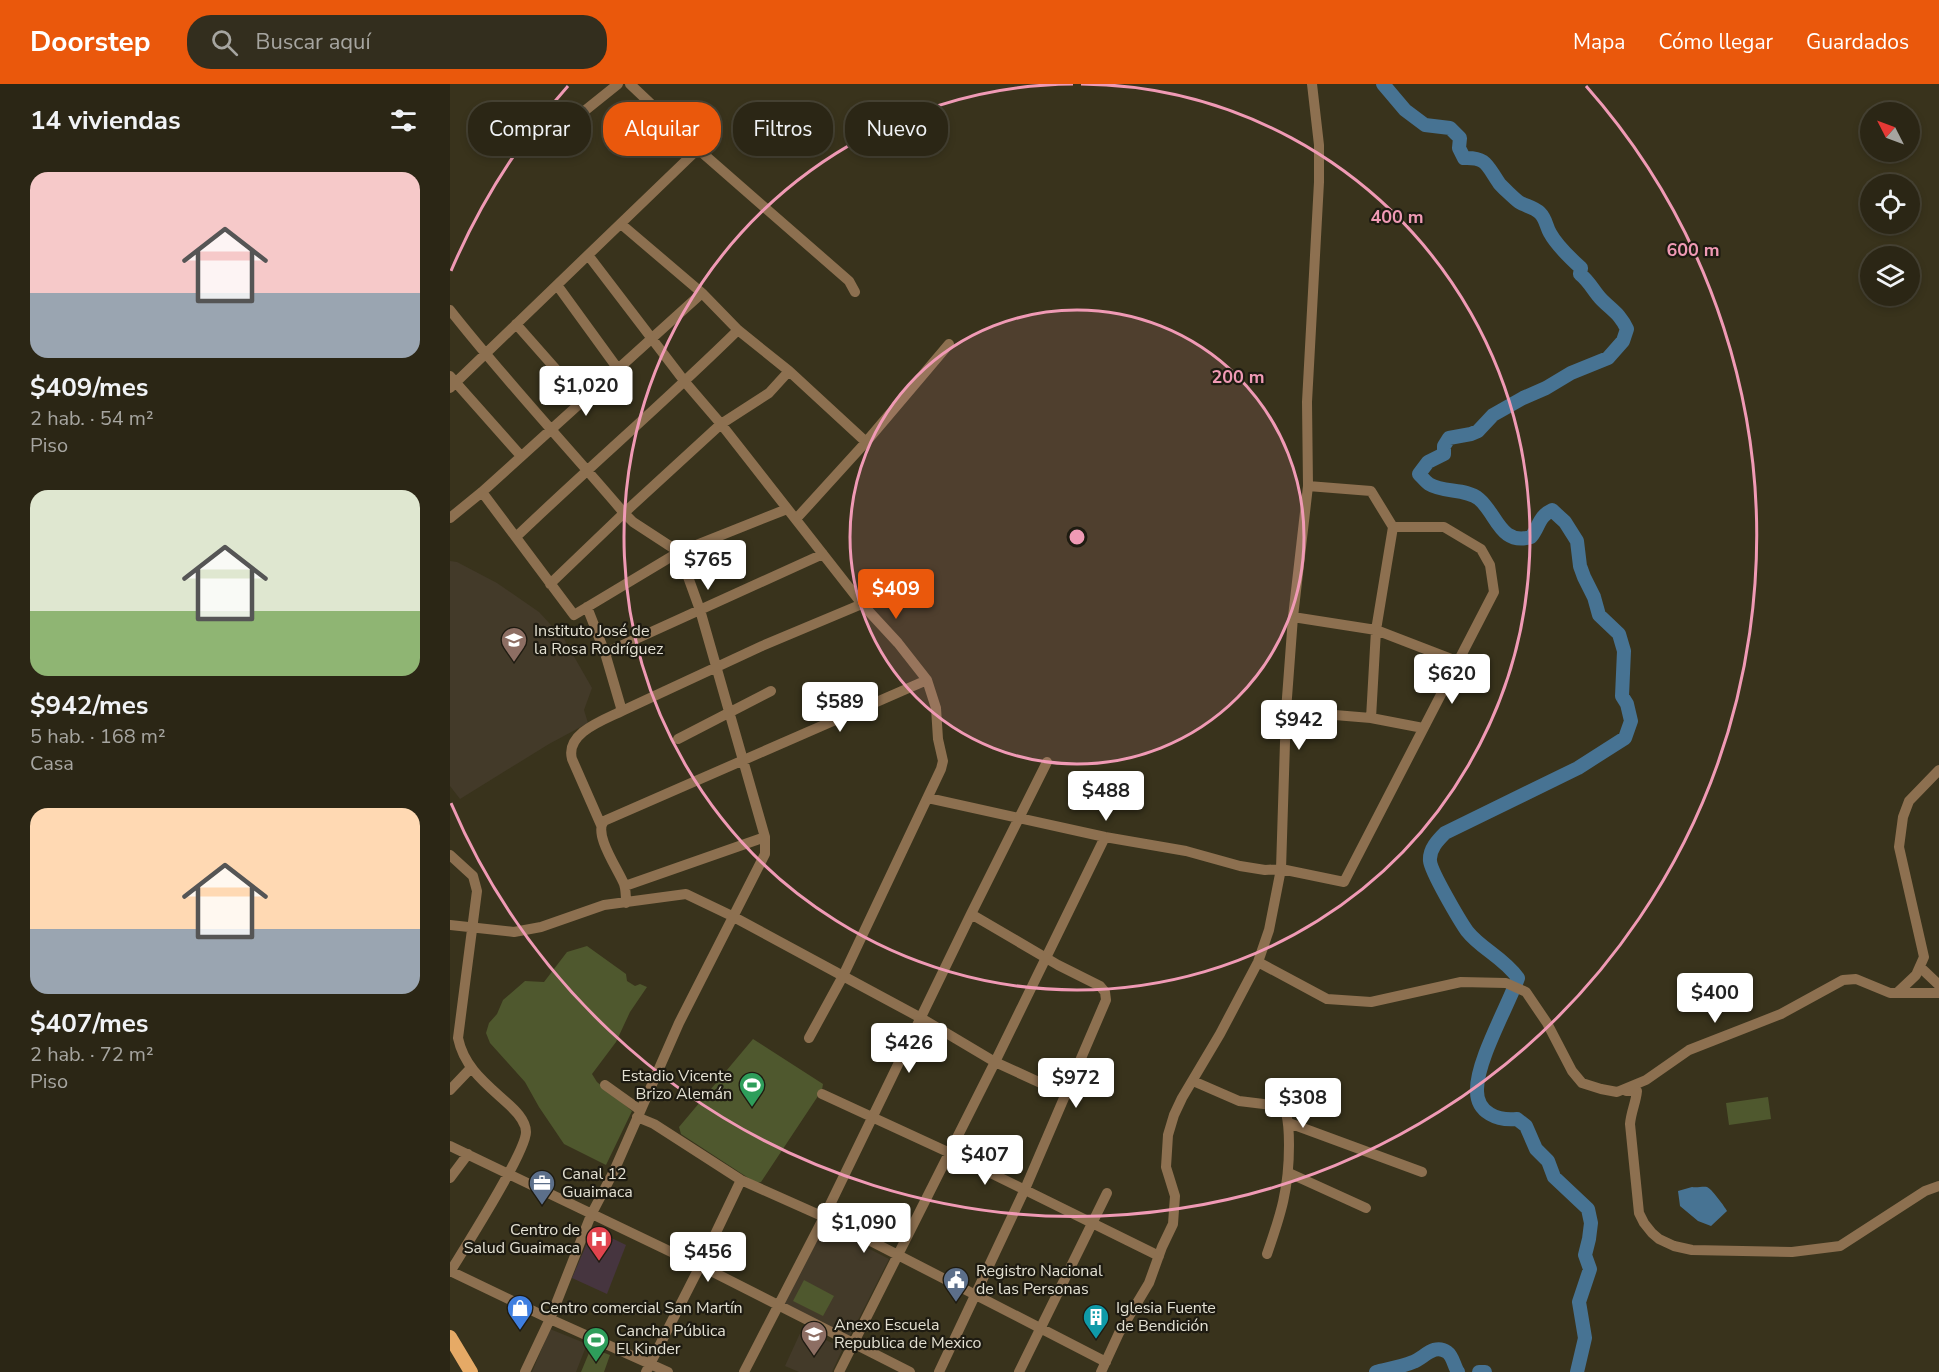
<!DOCTYPE html>
<html lang="es">
<head>
<meta charset="utf-8">
<style>
  body { margin:0; font-family:"Nunito Sans",sans-serif; background:#332e1e; color:#f1f3f6; height:100vh; display:flex; flex-direction:column; font-size:22px; white-space:nowrap }
  * { box-sizing:border-box; margin:0 }
  p { font-size:20px; color:#a6a5a0 }
  .icon { flex:none; width:33px; height:33px; fill:none; stroke:currentColor; stroke-width:2; stroke-linecap:round; stroke-linejoin:round }
  .map { position:relative; flex:1; overflow:hidden }
  .details { display:flex; flex-direction:column; background:#2b2615; width:450px }
  .details>* { flex:none }
  .top-card { position:absolute; left:18px; top:18px; width:570px; height:54px; display:flex; gap:12px }
  .needle { width:39px; rotate:312deg }
  .tools { position:absolute; left:1410px; top:18px; display:grid; gap:12px }
  .tools a { display:grid; place-items:center; width:60px; height:60px; border-radius:50%; background:#2b2615; box-shadow:0 3px 9px #0003,0 0 0 2px #474334; font-size:30px }
  .price { position:absolute; translate:-50% -51px; padding:0 14px; border-radius:6px; background:#fff; color:#222; font-size:20px; line-height:39px; filter:drop-shadow(0 2px 3px #0008) }
  .price::after { content:''; position:absolute; left:50%; top:36px; width:18px; height:14px; margin-left:-9px; background:inherit; clip-path:polygon(0 0,100% 0,50% 100%) }
  .price.selected { background:#ea580c; color:#fff }
  ul { padding:0; list-style:none }
  li { display:grid; align-content:center; gap:12px; height:318px; padding:0 30px }
  li span { display:grid; place-items:center; height:186px; border-radius:18px; color:#555 }
  li>.icon { margin-inline-start:auto }
  span .icon { width:108px; height:108px; fill:#fffc; stroke-width:1 }
  li b { font-size:26px }
  h2 { display:flex; justify-content:space-between; align-items:center; height:72px; padding:0 30px; font-size:26px }
  .chip { padding:0 21px; border-radius:24px; background:#2b2615; box-shadow:0 3px 9px #0003,0 0 0 2px #474334; font-size:21px; line-height:54px }
  .chip.selected { background:#ea580c; color:#fff }
  header { display:flex; align-items:center; gap:36px; box-sizing:border-box; height:84px; padding:0 30px; background:#ea580c; color:#fff }
  header strong { font-size:28px }
  nav { display:flex; gap:33px; margin-inline-start:auto; font-size:21px }
  .search { width:420px; height:54px; background:#332e1e; display:flex; align-items:center; gap:15px; box-sizing:border-box; padding:0 21px; border-radius:24px; color:#a6a5a0; font-size:22px }
  main { display:flex; flex:1; min-height:0 }
  .map>svg:first-child { display:block }
  .education { fill:#433a29 }
  .medical { fill:#46353f }
  .green { fill:#4f582e }
  .water { fill:#477393 }
  .lines { fill:none; stroke-linecap:round; stroke-linejoin:round }
  .river { stroke:#477393; stroke-width:14 }
  .minor { stroke:#8d7050; stroke-width:10 }
  .major { stroke:#e6aa66; stroke-width:14 }
  .ring { fill:none; stroke:#f09ab5; stroke-width:3 }
  .labels { text-anchor:middle; dominant-baseline:central; stroke-width:4.5; stroke-linejoin:round; paint-order:stroke }
  .poi-label { font-size:16px; fill:#e3e0d2; stroke:#1e1b11; text-anchor:start }
  .centre { fill:#f09ab5; stroke:#1e1b11; stroke-width:3 }
  .ring-label { font-size:18px; text-anchor:middle; font-weight:bold; fill:#f09ab5; stroke:#1e1b11; stroke-width:4.5; stroke-linejoin:round; paint-order:stroke }
</style>
</head>
<body>
<header>
<strong>Doorstep</strong>
<div class="search"><svg class="icon" aria-label="search" viewBox="0 0 24 24"><circle cx="10" cy="10" r="6"/><path d="M15 15l6 6"/></svg>Buscar aquí</div>
<nav><a>Mapa</a><a>Cómo llegar</a><a>Guardados</a></nav>
</header>
<main>
<section class="details">
<h2>14 viviendas<svg class="icon" aria-label="filters" viewBox="0 0 24 24"><path d="M4 7h16M4 17h16"/><circle cx="9" cy="7" r="2"/><circle cx="15" cy="17" r="2"/></svg></h2>
<ul>
<li><span style="background:linear-gradient(#f6c9c9 65%,#9aa5b1 0)"><svg class="icon" aria-label="home" viewBox="0 0 24 24"><path d="M3 11l9-7 9 7M6 9v11h12V9"/></svg></span><div><b>$409/mes</b><p>2 hab. · 54 m²</p><p>Piso</p></div></li>
<li><span style="background:linear-gradient(#dfe7d0 65%,#8fb573 0)"><svg class="icon" aria-label="home" viewBox="0 0 24 24"><path d="M3 11l9-7 9 7M6 9v11h12V9"/></svg></span><div><b>$942/mes</b><p>5 hab. · 168 m²</p><p>Casa</p></div></li>
<li><span style="background:linear-gradient(#ffd9b3 65%,#9aa5b1 0)"><svg class="icon" aria-label="home" viewBox="0 0 24 24"><path d="M3 11l9-7 9 7M6 9v11h12V9"/></svg></span><div><b>$407/mes</b><p>2 hab. · 72 m²</p><p>Piso</p></div></li>
</ul>
</section>
<div class="map">
<svg width="1489" height="1288" viewBox="0 0 1489 1288">
  <rect width="100%" height="100%" fill="#39331c"/>
  <path class="education" d="M0,477l7,1 40,21 42,29 25,27 28,49 -8,22 4,13 -39,21 -89,55 -10,-13z
    M373,1141l66,34 -40,79 -67,-34z
    M100,1245l37,15 -11,28h-44z
    M352,1245l41,19 -11,24h-33l-14,-6z"/>
  <path class="medical" d="M143,1145l33,16 -19,49 -35,-16z"/>
  <path class="green" d="M137,862l39,28 1,7 8,5 5,-2 7,3 -17,25 -14,30 -24,32 5,8 35,29 -26,54 -42,-21 -25,-37 -14,-25 -35,-39 -4,-10 3,-10 8,-9 6,-14 22,-19 19,1 23,-30z
    M303,955l70,45 -1,6 -61,92 -5,1 -75,-49 -2,-7z
    M1318,1013l3,22 -42,6 -3,-22z
    M354,1196l30,16 -11,20 -30,-15z
    M141,1264l19,7 -6,17h-23z"/>
  <path class="water" d="M1242,1103c5,1 11,-1 15,0 4,1 18,20 20,24l-16,15 -13,-5 -18,-15 -2,-15z"/>
  <g class="lines">
    <path class="river" d="M933,0l22,26 20,15 25,3 10,10 -1,10 5,10c23,-1 23,8 35,25 1,2 17,17 20,19 6,4 15,5 21,11 6,6 6,13 10,20 7,13 20,25 31,35l-1,6c10,8 14,18 22,26 11,11 18,14 25,29l-4,12 -15,17 -37,15 -25,15 -23,10 -30,17 -15,16 -7,3 -22,4 -5,8v8l-16,8 -9,12c3,3 7,8 10,10 14,9 37,4 50,15 18,15 21,47 52,38 8,-10 8,-21 21,-27l13,12 12,19 3,25 4,11 10,20 5,18 20,19 5,17 -2,45 5,8 4,17 -6,17 -47,30 -133,65c-7,7 -16,16 -15,28 1,11 30,60 37,70 14,18 36,26 51,47 -11,30 -42,84 -41,113 0,22 21,30 40,28l9,7 10,23 12,12 6,16 34,32 3,14 -2,16 -4,16 5,14 -11,33 6,36 -8,34
      M926,1288c12,-3 25,-5 37,-10 11,-4 21,-19 34,-10 6,4 7,14 11,20
      M1029,1288h6"/>
    <path class="minor" d="M180,0l77,73 142,124 6,11
      M91,69l6,-12 71,-57
      M171,140l81,69 36,37 51,41 77,71
      M138,171l97,127 36,42 141,180 36,39 29,37 9,28 2,31 5,22 -2,8 -98,207 -34,62
      M107,201l61,84
      M0,226c55,70 116,135 174,203l9,9 46,30 21,58 65,227v17l-86,169 -65,148 -23,44 -41,104 -25,53
      M66,240l67,76
      M0,292l71,80
      M0,304l248,-239
      M858,402l63,5 22,36 -17,103 -5,88
      M32,408l92,123 105,-63 108,-43
      M0,434l32,-26 220,-199
      M346,435l70,-77 83,-98
      M66,453c73,-70 150,-136 222,-207
      M100,500l74,-71 97,-89 48,-31 20,-22
      M137,523l18,46 17,58 140,-65 100,-42
      M843,533l83,13 83,32
      M155,569l218,-99
      M836,627l85,7 52,10
      M228,655l93,-48
      M478,714l177,39 81,14 54,15 25,4 16,-1 63,13 150,-290 -4,-27 -9,-16 -37,-22h-51
      M151,741l-29,-66c-7,-26 32,-39 50,-48
      M0,771l23,21 4,15 -19,147c6,29 27,45 48,64 8,7 20,18 20,30 0,20 -62,117 -76,140
      M175,802l140,-49
      M176,819c0,-6 0,-13 -2,-19 -6,-15 -31,-50 -20,-63l323,-141
      M0,841l64,7 27,-5 63,-22 82,-11 46,22 111,60 78,42 74,44 72,33
      M808,878l69,37 44,3 90,-20 45,1 20,9 21,31 25,48 10,12 19,6 16,3 29,-12 43,-30 92,-36 62,-34 13,-1 34,14h49
      M1470,883l19,18
      M1447,909l19,-18 8,-18 -25,-110 4,-30 6,-16 30,-31
      M743,997l46,20 33,4 14,8c3,11 3,20 3,32 0,44 -8,69 -22,109
      M155,1001l35,25
      M0,1006l20,-21
      M1176,1007h11c-1,11 -6,21 -7,33l9,89 5,10 8,10 7,6 15,7 18,4 100,2 48,-6 85,-55 14,-5
      M372,1010l128,59 209,103
      M187,1033l17,7 87,56 83,37 282,145
      M839,1039l133,49
      M0,1062l263,126 197,100
      M839,1089l77,35
      M0,1094l18,-24
      M0,1187l100,48 118,53
      M196,1288l54,-106 41,-86
      M294,1288l80,-155 147,-303 76,-152
      M389,1288l156,-310 110,-225
      M489,1288l86,-183 81,-189 -1,-8 -5,-6 -42,-21 -87,-51
      M569,1288l88,-179
      M651,1288l18,-39 30,-50 13,-36 11,-23 2,-28 -9,-29 2,-32 6,-20 8,-17 38,-64 38,-72 11,-32 12,-61 5,-158 7,-94 15,-131 -1,-84 12,-220v-37l-7,-61"/>
    <path class="major" d="M0,1253l21,35"/>
  </g>
  <circle cx="627" cy="453" r="227" fill="#f09ab5" fill-opacity=".12"/>
  <g class="ring">
    <circle cx="627" cy="453" r="227"/>
    <path d="M631 0A453 453 0 1 1 623 0"/>
    <path d="M1 187A680 680 0 0 1 118 2M1136 2A680 680 0 1 1 1 719"/>
  </g>
  <defs>
    <g id="school-pin" transform="scale(1.35)"><path d="M0 17L-7.5 6A9.5 9.5 0 1 1 7.5 6Z" fill="#8d6e63" stroke="#1e1b11"/><path d="M0-5L7-2L0 1L-7-2ZM-4 1L0 2.5L4 1V4Q0 6-4 4Z" fill="#fff"/></g>
    <g id="stadium-pin" transform="scale(1.35)"><path d="M0 17L-7.5 6A9.5 9.5 0 1 1 7.5 6Z" fill="#2e9e5b" stroke="#1e1b11"/><path d="M0-5a6.5 5 0 1 0 0 10a6.5 5 0 1 0 0-10ZM-3.5-1.8h7v3.6h-7Z" fill="#fff"/></g>
    <g id="office-pin" transform="scale(1.35)"><path d="M0 17L-7.5 6A9.5 9.5 0 1 1 7.5 6Z" fill="#5c6f8a" stroke="#1e1b11"/><path d="M-6-3h4V-5.5h4V-3h4V5H-6ZM-1-4.5V-3h2v-1.5ZM-6 0V1H6V0Z" fill="#fff"/></g>
    <g id="hospital-pin" transform="scale(1.35)"><path d="M0 17L-7.5 6A9.5 9.5 0 1 1 7.5 6Z" fill="#e0444e" stroke="#1e1b11"/><path d="M-5-5h3v3.5h4V-5h3V5h-3V1.5h-4V5h-3Z" fill="#fff"/></g>
    <g id="civic-pin" transform="scale(1.35)"><path d="M0 17L-7.5 6A9.5 9.5 0 1 1 7.5 6Z" fill="#5c6f8a" stroke="#1e1b11"/><path d="M-.6-6.5H3V-4.5H.6V-3L4-1V1h2V6H-6V1h2V-1L-.6-3ZM-1.2 2.5V6h2.4V2.5Z" fill="#fff"/></g>
    <g id="shop-pin" transform="scale(1.35)"><path d="M0 17L-7.5 6A9.5 9.5 0 1 1 7.5 6Z" fill="#3f7fe0" stroke="#1e1b11"/><path d="M-5-2.5h2.3a2.7 3.5 0 0 1 5.4 0H5L5.5 6h-11ZM-1.5-2.5h3a1.5 2.3 0 0 0-3 0Z" fill="#fff"/></g>
    <g id="building-pin" transform="scale(1.35)"><path d="M0 17L-7.5 6A9.5 9.5 0 1 1 7.5 6Z" fill="#0f9aa8" stroke="#1e1b11"/><path d="M-4-6H4V6H1V3H-1V6H-4ZM-2.5-4.3h1.7v1.8h-1.7ZM.8-4.3h1.7v1.8H.8ZM-2.5-1h1.7V.8h-1.7ZM.8-1h1.7V.8H.8Z" fill="#fff"/></g>
  </defs>
  <g fill-rule="evenodd">
    <use href="#school-pin" x="64" y="556"/>
    <use href="#stadium-pin" x="302" y="1001"/>
    <use href="#office-pin" x="92" y="1099"/>
    <use href="#hospital-pin" x="149" y="1155"/>
    <use href="#civic-pin" x="506" y="1196"/>
    <use href="#shop-pin" x="70" y="1224"/>
    <use href="#building-pin" x="646" y="1233"/>
    <use href="#school-pin" x="364" y="1250"/>
    <use href="#stadium-pin" x="146" y="1256"/>
  </g>
  <g class="labels">
    <g class="poi-label">
      <text x="84" y="547">Instituto José de<tspan x="84" dy="18">la Rosa Rodríguez</tspan></text>
      <text x="282" y="992" text-anchor="end">Estadio Vicente<tspan x="282" dy="18">Brizo Alemán</tspan></text>
      <text x="112" y="1090">Canal 12<tspan x="112" dy="18">Guaimaca</tspan></text>
      <text x="130" y="1146" text-anchor="end">Centro de<tspan x="130" dy="18">Salud Guaimaca</tspan></text>
      <text x="526" y="1187">Registro Nacional<tspan x="526" dy="18">de las Personas</tspan></text>
      <text x="90" y="1224">Centro comercial San Martín</text>
      <text x="666" y="1224">Iglesia Fuente<tspan x="666" dy="18">de Bendición</tspan></text>
      <text x="384" y="1241">Anexo Escuela<tspan x="384" dy="18">Republica de Mexico</tspan></text>
      <text x="166" y="1247">Cancha Pública<tspan x="166" dy="18">El Kinder</tspan></text>
    </g>
  </g>
  <circle cx="627" cy="453" r="9" class="centre"/>
  <g class="ring-label">
    <text x="947" y="139">400 m</text>
    <text x="1243" y="172">600 m</text>
    <text x="788" y="299">200 m</text>
  </g>
</svg>
<div class="tools">
<a><svg class="needle" viewBox="-14 -14 28 28"><path d="M0-13l5 13h-10z" fill="#e53935"/><path d="M0 13l5-13h-10z" fill="#a6a5a0"/></svg></a>
<a><svg class="icon" aria-label="locate" viewBox="0 0 24 24"><circle cx="12" cy="12" r="6"/><path d="M12 2v4M12 18v4M2 12h4M18 12h4"/></svg></a>
<a><svg class="icon" aria-label="layers" viewBox="0 0 24 24"><path d="M12 4l9 5-9 5-9-5zM3 14l9 5 9-5"/></svg></a>
</div>
<b class="price" style="left:136px;top:333px">$1,020</b>
<b class="price" style="left:258px;top:507px">$765</b>
<b class="price selected" style="left:446px;top:536px">$409</b>
<b class="price" style="left:1002px;top:621px">$620</b>
<b class="price" style="left:390px;top:649px">$589</b>
<b class="price" style="left:849px;top:667px">$942</b>
<b class="price" style="left:656px;top:738px">$488</b>
<b class="price" style="left:1265px;top:940px">$400</b>
<b class="price" style="left:459px;top:990px">$426</b>
<b class="price" style="left:626px;top:1025px">$972</b>
<b class="price" style="left:853px;top:1045px">$308</b>
<b class="price" style="left:535px;top:1102px">$407</b>
<b class="price" style="left:414px;top:1170px">$1,090</b>
<b class="price" style="left:258px;top:1199px">$456</b>
<div class="top-card">
<a class="chip">Comprar</a>
<a class="chip selected">Alquilar</a>
<a class="chip">Filtros</a>
<a class="chip">Nuevo</a>
</div>
</div>
</main>
</body>
</html>
